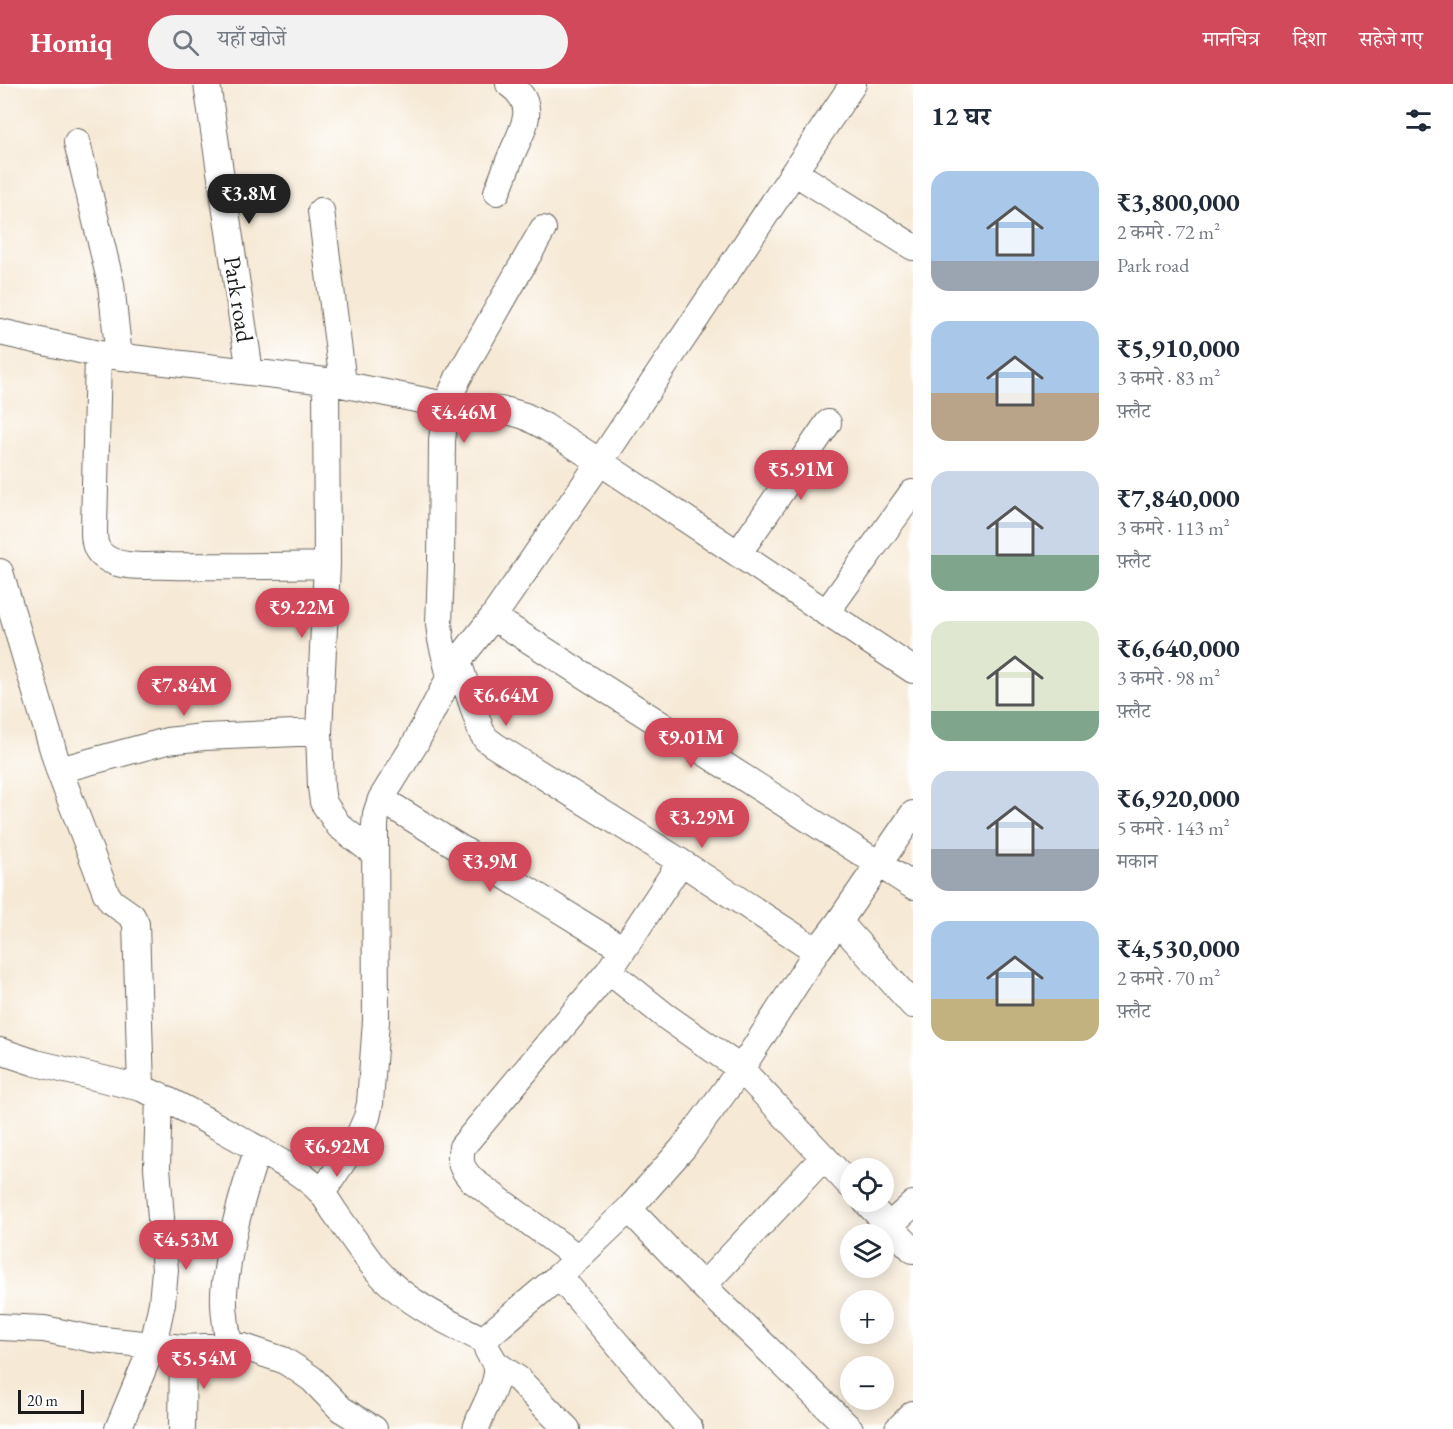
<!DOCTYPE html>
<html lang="hi">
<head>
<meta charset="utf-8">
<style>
  body { margin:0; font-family:"EB Garamond","Noto Serif Devanagari",serif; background:#f2f2f3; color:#1f2937; height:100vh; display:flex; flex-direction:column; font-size:22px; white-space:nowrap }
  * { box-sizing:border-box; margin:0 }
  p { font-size:20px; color:#747a83 }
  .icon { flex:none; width:33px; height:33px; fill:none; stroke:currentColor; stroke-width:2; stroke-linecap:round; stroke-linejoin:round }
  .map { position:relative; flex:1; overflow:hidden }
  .side { display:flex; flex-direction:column; background:#fff; width:540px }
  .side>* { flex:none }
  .tools { position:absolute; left:840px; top:1074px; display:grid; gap:12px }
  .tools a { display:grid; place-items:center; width:54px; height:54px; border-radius:50%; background:#fff; box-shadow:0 3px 15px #0003; font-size:30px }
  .scale { position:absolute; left:18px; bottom:15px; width:66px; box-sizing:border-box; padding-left:6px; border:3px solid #1c1c1c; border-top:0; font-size:16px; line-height:21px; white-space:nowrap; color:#1c1c1c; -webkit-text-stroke:4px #fff; paint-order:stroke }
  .price { position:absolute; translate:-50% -51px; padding:0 14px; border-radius:21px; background:#d1495b; color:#fff; font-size:20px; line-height:39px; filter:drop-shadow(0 2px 3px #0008) }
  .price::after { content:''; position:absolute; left:50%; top:36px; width:18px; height:14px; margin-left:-9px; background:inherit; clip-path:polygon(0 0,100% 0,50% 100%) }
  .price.selected { background:#222; color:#fff }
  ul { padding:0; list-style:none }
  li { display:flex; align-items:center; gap:18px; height:150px; padding:0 18px }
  li span { display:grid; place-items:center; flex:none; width:168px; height:120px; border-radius:18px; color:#555 }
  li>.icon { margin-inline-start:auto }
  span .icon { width:72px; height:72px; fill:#fffc; stroke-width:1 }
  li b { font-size:26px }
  h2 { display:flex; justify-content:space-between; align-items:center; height:72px; padding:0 18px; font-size:26px }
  header { display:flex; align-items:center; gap:36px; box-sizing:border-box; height:84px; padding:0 30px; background:#d1495b; color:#fff }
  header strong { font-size:28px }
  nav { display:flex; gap:33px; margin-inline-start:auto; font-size:21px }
  .search { width:420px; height:54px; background:#f2f2f3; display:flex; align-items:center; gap:15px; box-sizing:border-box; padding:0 21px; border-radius:33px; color:#747a83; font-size:22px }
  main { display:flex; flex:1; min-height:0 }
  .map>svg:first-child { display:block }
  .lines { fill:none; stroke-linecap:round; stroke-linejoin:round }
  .minor-casing { stroke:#68645d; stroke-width:28 }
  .minor { stroke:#fff; stroke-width:26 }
  .labels { text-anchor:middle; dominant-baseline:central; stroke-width:5; stroke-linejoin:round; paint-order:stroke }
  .street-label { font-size:24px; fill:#1c1c1c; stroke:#fff }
</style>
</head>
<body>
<header>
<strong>Homiq</strong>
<div class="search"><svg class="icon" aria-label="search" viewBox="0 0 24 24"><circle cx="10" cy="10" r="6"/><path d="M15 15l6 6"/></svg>यहाँ खोजें</div>
<nav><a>मानचित्र</a><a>दिशा</a><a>सहेजे गए</a></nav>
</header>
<main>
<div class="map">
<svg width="913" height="1345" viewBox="0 0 913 1345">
  <rect width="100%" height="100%" fill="#fff"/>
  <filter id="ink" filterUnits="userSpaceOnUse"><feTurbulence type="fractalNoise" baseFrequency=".0167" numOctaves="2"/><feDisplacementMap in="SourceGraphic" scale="12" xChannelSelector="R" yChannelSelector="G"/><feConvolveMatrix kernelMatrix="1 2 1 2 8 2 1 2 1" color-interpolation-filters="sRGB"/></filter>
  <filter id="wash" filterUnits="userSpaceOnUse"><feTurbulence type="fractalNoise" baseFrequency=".008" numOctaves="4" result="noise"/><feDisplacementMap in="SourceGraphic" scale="24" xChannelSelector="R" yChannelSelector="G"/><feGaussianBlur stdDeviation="1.35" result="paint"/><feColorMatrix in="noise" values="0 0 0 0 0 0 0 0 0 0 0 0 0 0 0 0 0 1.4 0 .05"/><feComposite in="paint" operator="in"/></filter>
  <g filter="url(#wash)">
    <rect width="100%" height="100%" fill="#f6e9d5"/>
  </g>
  <g filter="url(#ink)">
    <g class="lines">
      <g class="minor-casing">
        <path id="minor" d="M207,0l43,288
          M77,58l34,142 8,73
          M794,88l119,75
          M497,108c5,-12 9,-24 14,-36 11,-27 29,-50 -2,-72
          M321,127l22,172
          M0,248l98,22 228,27 120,24 62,6 17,5 19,10 56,36 313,208
          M98,270l-4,176c0,12 1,21 12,28 17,11 44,7 64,8 52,1 105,0 157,-1
          M326,297l1,184 -8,167 2,55 2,15 16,24 36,28
          M738,470l90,-131
          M0,488l59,198 47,123 6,9 20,14 4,8 5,164 -105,-25 -36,-12
          M826,529l86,-120
          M493,533l420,269
          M458,577l23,70 5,8 8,6 187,117 136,89
          M450,593l-9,-37 -2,-16 2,-58 1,-125 4,-36 12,-27 85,-149
          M59,686l108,-29 37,-4 115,-5
          M381,715l242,150
          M839,838l74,83
          M609,887l55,44 77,54 109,116
          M141,1004c41,17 78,40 117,61 22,13 45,24 63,43 5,6 9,13 13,19 12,17 24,35 37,52 29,37 74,58 115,78
          M322,1109l35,-53 10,-23 3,-14 6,-82 -1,-195 1,-12 5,-15 34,-55 43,-83 35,-44 107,-155 253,-378
          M866,1118l47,48
          M629,1125l74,77 147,143
          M889,1142l24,-22
          M577,1173l-105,-77c-11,-12 -13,-17 -10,-33l147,-176 72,-109
          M559,1192l131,153
          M703,1202l121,-129
          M0,1243l44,2 49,10 90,9 46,-2 15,1 39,13 16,10 13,9 29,30 33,20
          M229,1262c-2,-17 -6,-34 -5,-51 0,-11 3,-22 4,-33 6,-39 17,-76 30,-113
          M496,1280l22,15 49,50
          M118,1345l35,-84 9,-42 3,-33 -8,-103 2,-72
          M182,1345l1,-81
          M476,1345c5,-18 20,-39 21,-57 1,-11 -12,-19 -11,-30 1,-4 3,-6 5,-9l68,-57 70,-67 54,-61 58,-79 76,-118 22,-29 74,-108
          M898,1345l15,-15"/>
      </g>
      <use href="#minor" class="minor"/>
    </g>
  </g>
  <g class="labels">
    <g class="street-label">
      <text transform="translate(239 215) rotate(81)">Park road</text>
    </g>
  </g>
</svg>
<div class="tools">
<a><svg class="icon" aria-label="locate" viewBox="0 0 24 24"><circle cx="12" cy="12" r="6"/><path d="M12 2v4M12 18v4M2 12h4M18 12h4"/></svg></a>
<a><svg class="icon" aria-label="layers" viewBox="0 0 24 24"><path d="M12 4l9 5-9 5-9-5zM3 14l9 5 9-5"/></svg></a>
<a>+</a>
<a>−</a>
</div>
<div class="scale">20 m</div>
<b class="price selected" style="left:249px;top:141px">₹3.8M</b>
<b class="price" style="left:464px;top:360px">₹4.46M</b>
<b class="price" style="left:801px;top:417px">₹5.91M</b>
<b class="price" style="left:302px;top:555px">₹9.22M</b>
<b class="price" style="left:184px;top:633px">₹7.84M</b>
<b class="price" style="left:506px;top:643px">₹6.64M</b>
<b class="price" style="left:691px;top:685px">₹9.01M</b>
<b class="price" style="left:702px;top:765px">₹3.29M</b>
<b class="price" style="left:490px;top:809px">₹3.9M</b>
<b class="price" style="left:337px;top:1094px">₹6.92M</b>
<b class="price" style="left:186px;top:1187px">₹4.53M</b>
<b class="price" style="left:204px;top:1306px">₹5.54M</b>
</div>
<section class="side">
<h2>12 घर<svg class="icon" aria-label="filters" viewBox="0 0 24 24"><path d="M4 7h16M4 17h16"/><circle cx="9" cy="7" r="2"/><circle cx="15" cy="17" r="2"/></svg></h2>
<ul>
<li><span style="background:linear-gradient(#a9c7e8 75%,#9aa5b1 0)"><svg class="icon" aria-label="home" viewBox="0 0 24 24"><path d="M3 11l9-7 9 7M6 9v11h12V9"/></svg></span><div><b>₹3,800,000</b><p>2 कमरे · 72 m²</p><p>Park road</p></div></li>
<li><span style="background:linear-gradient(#a9c7e8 60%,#b9a48a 0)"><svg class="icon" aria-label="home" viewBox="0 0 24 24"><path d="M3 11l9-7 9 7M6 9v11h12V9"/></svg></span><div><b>₹5,910,000</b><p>3 कमरे · 83 m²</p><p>फ़्लैट</p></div></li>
<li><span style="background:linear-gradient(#c9d6e8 70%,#7fa58c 0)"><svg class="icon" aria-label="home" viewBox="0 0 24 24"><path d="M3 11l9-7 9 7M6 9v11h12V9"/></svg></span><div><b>₹7,840,000</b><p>3 कमरे · 113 m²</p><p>फ़्लैट</p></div></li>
<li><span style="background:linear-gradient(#dfe7d0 75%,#7fa58c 0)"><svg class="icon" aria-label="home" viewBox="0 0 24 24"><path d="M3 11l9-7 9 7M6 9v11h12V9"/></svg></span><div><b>₹6,640,000</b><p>3 कमरे · 98 m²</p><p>फ़्लैट</p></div></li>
<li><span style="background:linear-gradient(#c9d6e8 65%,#9aa5b1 0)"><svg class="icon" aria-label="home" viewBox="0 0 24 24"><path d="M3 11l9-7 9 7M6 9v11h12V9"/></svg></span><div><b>₹6,920,000</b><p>5 कमरे · 143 m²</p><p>मकान</p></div></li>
<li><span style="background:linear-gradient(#a9c7e8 65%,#c2b280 0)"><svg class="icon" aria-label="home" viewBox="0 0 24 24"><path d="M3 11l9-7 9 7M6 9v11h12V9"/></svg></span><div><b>₹4,530,000</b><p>2 कमरे · 70 m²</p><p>फ़्लैट</p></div></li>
</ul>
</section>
</main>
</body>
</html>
